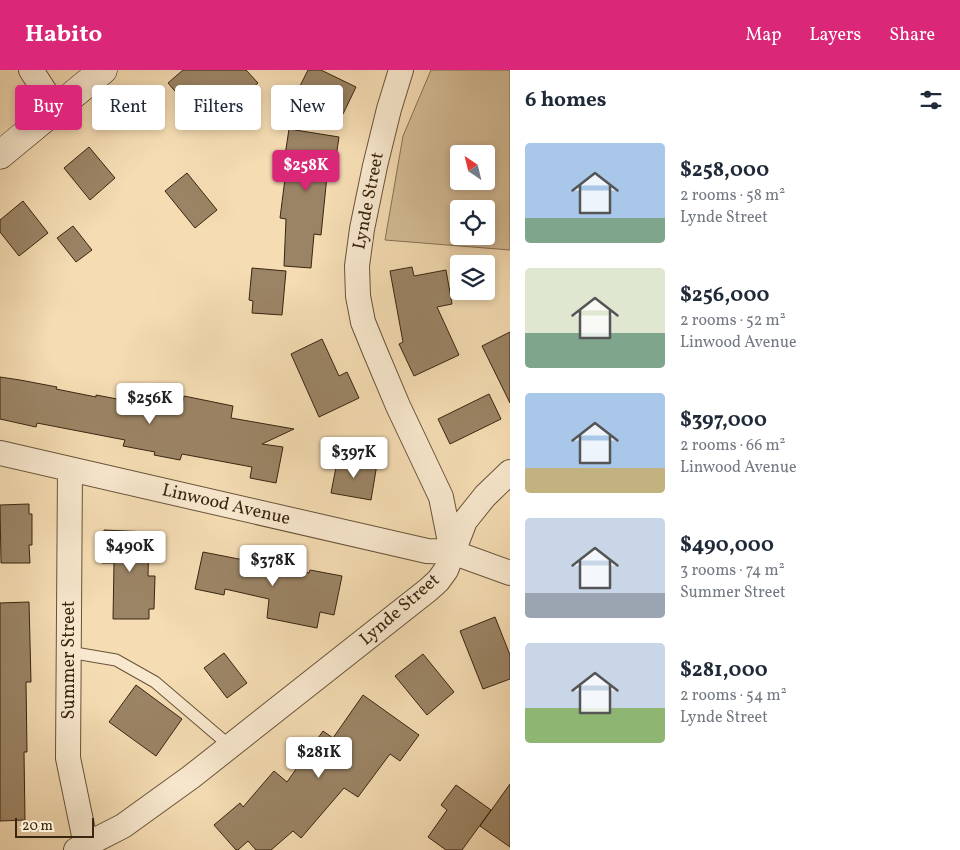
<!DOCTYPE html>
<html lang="en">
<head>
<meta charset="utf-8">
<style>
  body { margin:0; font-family:Vollkorn,serif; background:#f2f2f3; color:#1f2937; height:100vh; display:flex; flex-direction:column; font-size:19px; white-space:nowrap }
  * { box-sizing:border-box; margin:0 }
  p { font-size:16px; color:#747a83 }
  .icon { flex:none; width:28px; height:28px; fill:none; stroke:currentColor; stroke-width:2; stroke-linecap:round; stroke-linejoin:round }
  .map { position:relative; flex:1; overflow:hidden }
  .drawer { display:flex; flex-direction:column; background:#fff; width:450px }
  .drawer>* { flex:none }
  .banner { position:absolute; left:15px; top:15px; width:420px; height:45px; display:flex; gap:10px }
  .needle { width:32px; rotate:325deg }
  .tools { position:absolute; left:450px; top:75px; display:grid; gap:10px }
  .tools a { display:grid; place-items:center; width:45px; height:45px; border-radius:5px; background:#fff; box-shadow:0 2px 8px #0003; font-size:25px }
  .scale { position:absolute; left:15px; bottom:12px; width:79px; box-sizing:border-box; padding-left:5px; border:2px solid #392510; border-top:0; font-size:14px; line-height:18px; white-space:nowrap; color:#392510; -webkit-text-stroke:4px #f8e8ce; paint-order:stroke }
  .price { position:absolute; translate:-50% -42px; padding:0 11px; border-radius:5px; background:#fff; color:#222; font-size:16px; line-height:32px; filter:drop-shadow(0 1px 2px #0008) }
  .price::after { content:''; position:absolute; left:50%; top:30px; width:15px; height:11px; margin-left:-8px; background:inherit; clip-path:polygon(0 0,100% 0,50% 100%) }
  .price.on { background:#db2777; color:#fff }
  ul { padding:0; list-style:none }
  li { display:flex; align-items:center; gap:15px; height:125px; padding:0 15px }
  li span { display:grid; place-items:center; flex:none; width:140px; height:100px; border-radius:5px; color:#555 }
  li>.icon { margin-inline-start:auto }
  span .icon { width:60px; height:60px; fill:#fffc; stroke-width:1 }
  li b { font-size:21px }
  h2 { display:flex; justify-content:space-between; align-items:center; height:60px; padding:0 15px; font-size:21px }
  .chip { padding:0 18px; border-radius:5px; background:#fff; box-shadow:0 2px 8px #0003; font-size:18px; line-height:45px }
  .chip.on { background:#db2777; color:#fff }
  header { display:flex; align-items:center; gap:30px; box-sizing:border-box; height:70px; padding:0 25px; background:#db2777; color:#fff }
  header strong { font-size:24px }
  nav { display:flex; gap:28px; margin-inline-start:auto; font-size:18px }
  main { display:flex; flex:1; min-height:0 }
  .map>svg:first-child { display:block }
  .green { fill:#d5bd97; stroke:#877154; fill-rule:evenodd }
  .building { fill:#9b8465; stroke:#392510 }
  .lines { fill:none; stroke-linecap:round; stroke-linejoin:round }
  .lane-casing { stroke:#685339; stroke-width:13 }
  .street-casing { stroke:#685339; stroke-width:26 }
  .secondary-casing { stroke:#392510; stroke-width:29 }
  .lane { stroke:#f8e8ce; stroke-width:11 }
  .street { stroke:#f8e8ce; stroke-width:24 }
  .secondary { stroke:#f8e8ce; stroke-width:28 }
  .labels { text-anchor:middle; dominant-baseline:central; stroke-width:4; stroke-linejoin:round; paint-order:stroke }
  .street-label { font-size:18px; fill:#392510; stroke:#f8e8ce }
</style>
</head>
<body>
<header>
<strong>Habito</strong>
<nav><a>Map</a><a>Layers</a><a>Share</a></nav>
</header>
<main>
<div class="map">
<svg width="510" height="780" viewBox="0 0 510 780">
  <rect width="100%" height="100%" fill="#f5dcb3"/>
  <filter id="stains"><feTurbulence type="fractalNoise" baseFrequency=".004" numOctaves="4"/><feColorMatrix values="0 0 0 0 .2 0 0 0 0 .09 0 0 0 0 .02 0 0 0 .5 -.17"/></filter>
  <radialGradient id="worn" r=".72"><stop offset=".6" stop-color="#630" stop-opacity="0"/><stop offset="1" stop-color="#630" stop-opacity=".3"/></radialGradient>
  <path class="green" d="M431,0h79v180l-125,-10 18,-104zM459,84h27v27h-27zM459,139h27v27h-27z"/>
  <path class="building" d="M183,0h63l12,13 -48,41 -13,-15 -4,3 -25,-29z
    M308,0h13l35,17 -13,27 -33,-16 3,-6 -13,-6z
    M289,59l50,8 -6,40 -6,-1 -6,59 -7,-1 -3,34 -27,-2 2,-47 -6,-1 7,-55 -3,-1z
    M89,77l26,31 -25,22 -26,-32z
    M187,103l30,37 -22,18 -30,-37z
    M23,131l25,32 -29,23 -19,-24v-12z
    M73,156l19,24 -16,12 -19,-24z
    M412,197l2,9 32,-6 6,34 -15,3 22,48 -45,21 -15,-32 4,-2 -13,-71z
    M252,198l34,3 -4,44 -30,-2 1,-12 -4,-1z
    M510,262v71l-28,-57z
    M322,269l17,37 8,-4 12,26 -40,19 -28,-63z
    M0,307l20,3 37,7 -1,2 40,8v-2l85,16 3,-15 49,10 -2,12 63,11 -32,15 21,3 -7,36 -26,-5 2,-11 -70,-13 -2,6 -26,-5 1,-3 -32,-6 2,-6 -88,-17 -1,4 -36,-8z
    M489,324l12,25 -51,25 -12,-25z
    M338,387l39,7 -6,36 -40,-7z
    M29,434v10h3v31h-3l1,18h-29l-1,-58z
    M104,460l45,2 -1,44h7l-1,33h-5v10h-36l1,-56h-12z
    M203,482l51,10v-1l55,12 1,-3 32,6 -8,39 -14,-3 -3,16 -50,-10 2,-19 -44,-10 -1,6 -29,-6z
    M29,532l2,80h-5l1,70h-3l1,68 -25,1v-218z
    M495,547l15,38v24l-27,10 -23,-58z
    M224,583l23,30 -20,15 -23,-30z
    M423,584l31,38 -27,23 -32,-39z
    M136,615l46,34 -26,37 -47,-34z
    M363,625l56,40 -19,26 -10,-7 -32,43 -14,-9 -43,50 -8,-7 -22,19h-15l-8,-9 -10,9h-2l-22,-25 26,-22 3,4 31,-36 13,11 36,-51 10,7z
    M510,714v63l-30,-21z
    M456,715l35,25 -29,40h-16l-18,-13 19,-27 -6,-5z"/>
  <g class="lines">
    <g class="lane-casing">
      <path id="lane" d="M69,582l47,8 39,22 75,64"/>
    </g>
    <g class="street-casing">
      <path id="street" d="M31,0l25,39
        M401,0l-12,39 -14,57 -13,63 -5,37 1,30 5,26 11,27 24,57 43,91 11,55
        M0,383l427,98 25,1 58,21
        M70,399l-2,289 19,92
        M76,780l47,-24 68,-49 237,-187 10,-9 8,-11 19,-49 20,-25 25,-24"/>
    </g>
    <g class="secondary-casing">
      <path id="secondary" d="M0,85l103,-85"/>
    </g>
    <use href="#lane" class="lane"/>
    <use href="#street" class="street"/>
    <use href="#secondary" class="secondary"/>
  </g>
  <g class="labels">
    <g class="street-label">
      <text transform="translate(369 131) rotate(-79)">Lynde Street</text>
      <text transform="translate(226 435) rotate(13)">Linwood Avenue</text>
      <text transform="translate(400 540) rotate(-41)">Lynde Street</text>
      <text transform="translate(69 590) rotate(-90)">Summer Street</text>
    </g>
  </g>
  <rect width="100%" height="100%" filter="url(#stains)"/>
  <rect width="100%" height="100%" fill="url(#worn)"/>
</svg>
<div class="tools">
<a><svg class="needle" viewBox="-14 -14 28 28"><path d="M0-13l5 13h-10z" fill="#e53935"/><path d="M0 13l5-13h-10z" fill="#747a83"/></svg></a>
<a><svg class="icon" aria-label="locate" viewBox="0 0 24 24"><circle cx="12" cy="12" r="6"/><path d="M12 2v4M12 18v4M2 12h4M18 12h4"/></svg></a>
<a><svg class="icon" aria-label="layers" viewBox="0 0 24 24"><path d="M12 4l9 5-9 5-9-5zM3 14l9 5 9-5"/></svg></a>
</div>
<div class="scale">20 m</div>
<b class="price on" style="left:306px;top:122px">$258K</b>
<b class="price" style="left:150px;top:355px">$256K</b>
<b class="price" style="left:354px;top:409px">$397K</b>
<b class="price" style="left:130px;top:503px">$490K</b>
<b class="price" style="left:273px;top:517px">$378K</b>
<b class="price" style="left:319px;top:709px">$281K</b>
<div class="banner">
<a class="chip on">Buy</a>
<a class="chip">Rent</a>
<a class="chip">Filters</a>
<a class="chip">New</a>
</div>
</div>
<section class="drawer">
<h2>6 homes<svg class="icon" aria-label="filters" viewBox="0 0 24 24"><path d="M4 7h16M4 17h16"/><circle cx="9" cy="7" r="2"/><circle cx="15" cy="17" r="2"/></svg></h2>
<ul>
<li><span style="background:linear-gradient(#a9c7e8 75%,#7fa58c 0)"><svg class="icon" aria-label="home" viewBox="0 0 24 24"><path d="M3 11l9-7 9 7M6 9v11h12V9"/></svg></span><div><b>$258,000</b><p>2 rooms · 58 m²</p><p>Lynde Street</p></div></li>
<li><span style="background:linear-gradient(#dfe7d0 65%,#7fa58c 0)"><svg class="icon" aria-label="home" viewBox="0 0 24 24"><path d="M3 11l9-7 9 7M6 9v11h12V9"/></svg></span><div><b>$256,000</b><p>2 rooms · 52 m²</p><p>Linwood Avenue</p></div></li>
<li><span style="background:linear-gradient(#a9c7e8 75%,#c2b280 0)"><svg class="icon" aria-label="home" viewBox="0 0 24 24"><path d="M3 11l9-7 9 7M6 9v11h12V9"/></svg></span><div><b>$397,000</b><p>2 rooms · 66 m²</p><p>Linwood Avenue</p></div></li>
<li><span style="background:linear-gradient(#c9d6e8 75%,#9aa5b1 0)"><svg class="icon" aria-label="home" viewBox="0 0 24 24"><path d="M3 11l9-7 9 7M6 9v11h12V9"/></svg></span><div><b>$490,000</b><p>3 rooms · 74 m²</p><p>Summer Street</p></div></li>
<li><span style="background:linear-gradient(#c9d6e8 65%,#8fb573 0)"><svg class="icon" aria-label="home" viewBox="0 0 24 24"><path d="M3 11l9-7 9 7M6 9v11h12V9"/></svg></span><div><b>$281,000</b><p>2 rooms · 54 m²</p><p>Lynde Street</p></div></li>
</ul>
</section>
</main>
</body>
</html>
